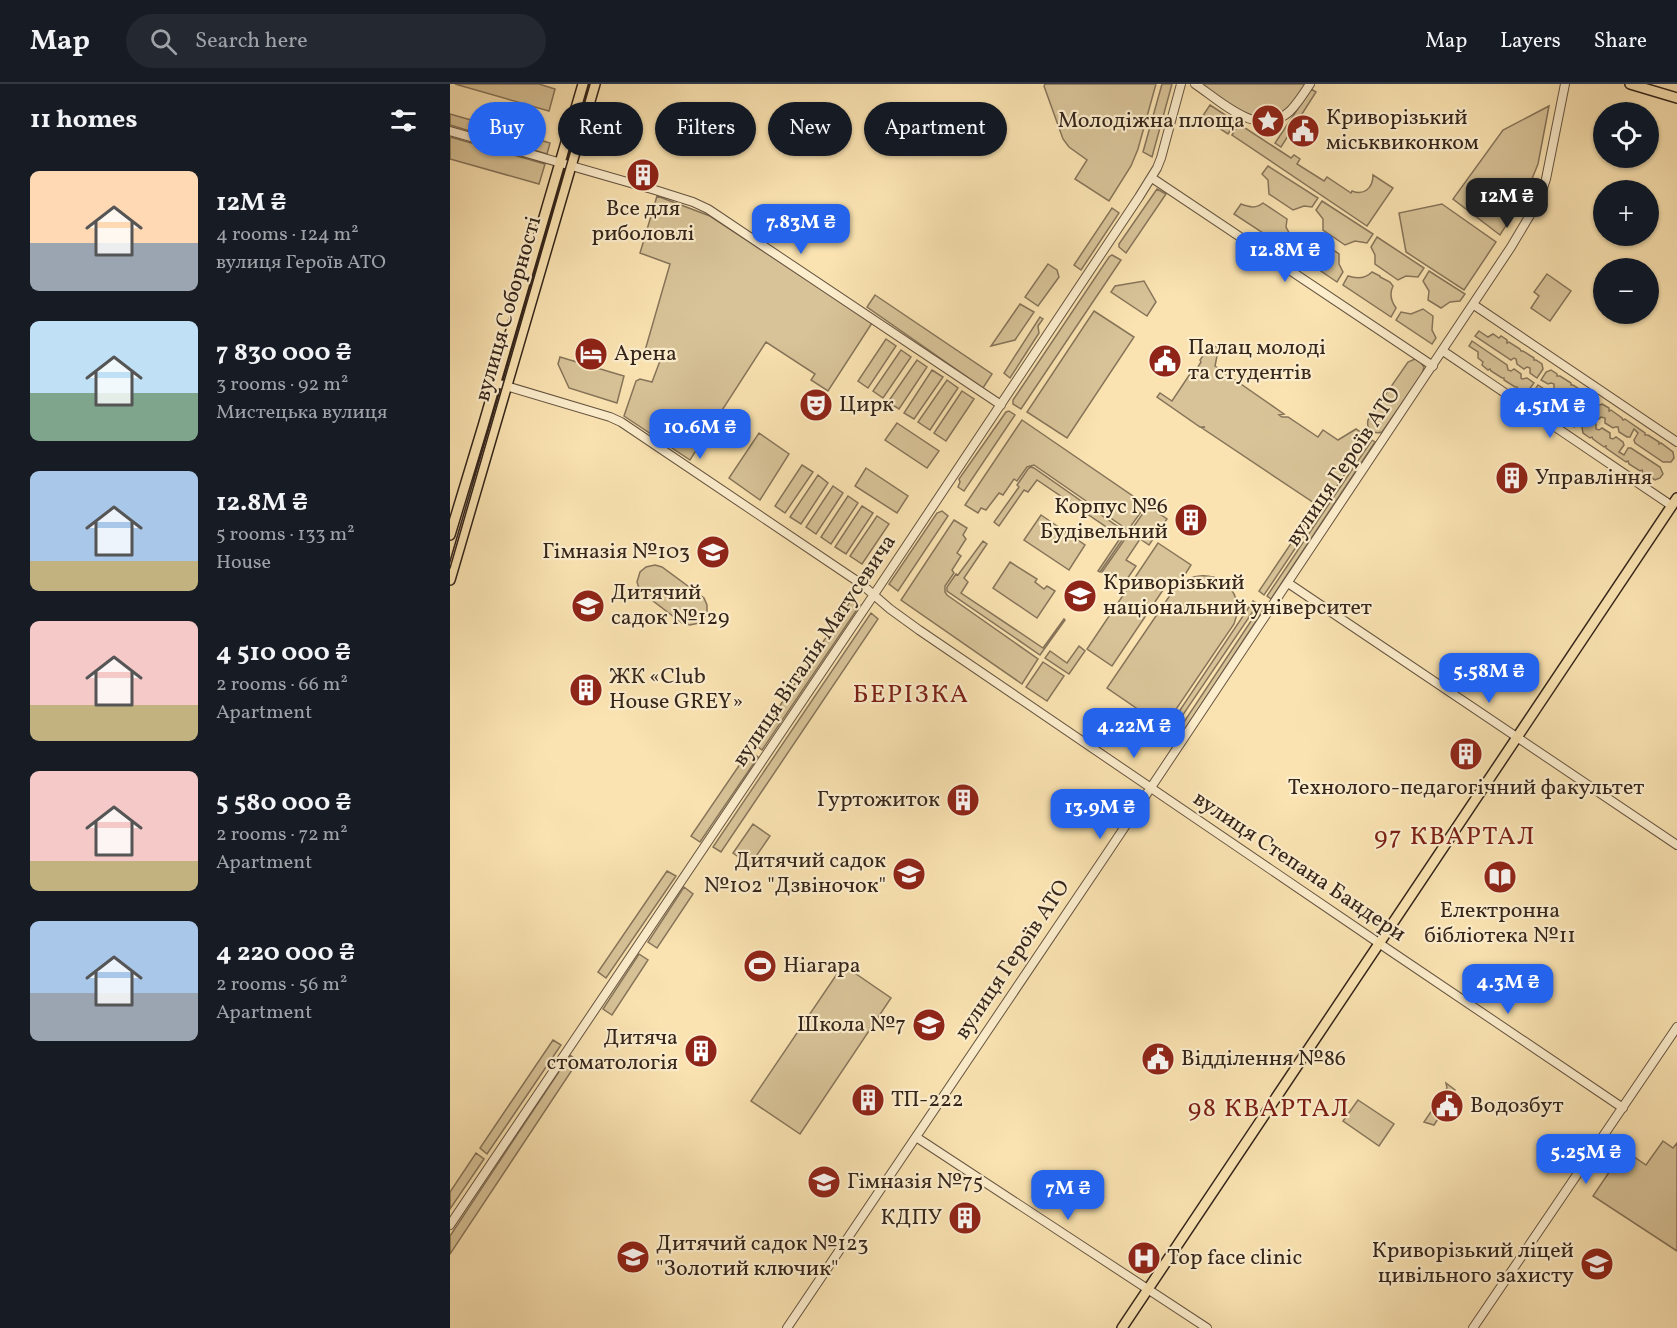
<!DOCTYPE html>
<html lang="en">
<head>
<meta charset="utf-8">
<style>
  body { margin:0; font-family:Vollkorn,serif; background:#242831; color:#f1f3f6; height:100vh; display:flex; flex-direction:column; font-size:22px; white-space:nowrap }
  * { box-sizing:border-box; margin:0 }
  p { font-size:20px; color:#9ea1a6 }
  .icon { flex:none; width:33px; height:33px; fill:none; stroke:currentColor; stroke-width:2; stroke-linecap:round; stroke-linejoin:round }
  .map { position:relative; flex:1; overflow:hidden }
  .sheet { display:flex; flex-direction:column; background:#171b24; width:450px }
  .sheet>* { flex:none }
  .hud { position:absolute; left:18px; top:18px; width:570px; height:54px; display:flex; gap:12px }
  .fabs { position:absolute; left:1143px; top:18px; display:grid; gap:12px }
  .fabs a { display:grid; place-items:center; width:66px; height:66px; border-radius:50%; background:#171b24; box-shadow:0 2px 4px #0004; font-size:30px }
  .price { position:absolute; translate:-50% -51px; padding:0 14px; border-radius:12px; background:#2563eb; color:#fff; font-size:20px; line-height:39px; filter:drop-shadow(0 2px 3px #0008) }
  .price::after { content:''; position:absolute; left:50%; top:36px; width:18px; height:14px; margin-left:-9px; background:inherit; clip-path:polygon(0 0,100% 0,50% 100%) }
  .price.selected { background:#222; color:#fff }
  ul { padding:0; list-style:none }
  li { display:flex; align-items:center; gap:18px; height:150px; padding:0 30px }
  li span { display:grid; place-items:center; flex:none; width:168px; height:120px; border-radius:9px; color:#555 }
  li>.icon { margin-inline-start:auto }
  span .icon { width:72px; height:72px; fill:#fffc; stroke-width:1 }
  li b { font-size:26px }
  h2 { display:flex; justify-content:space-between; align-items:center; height:72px; padding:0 30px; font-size:26px }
  .pill { padding:0 21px; border-radius:27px; background:#171b24; box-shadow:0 2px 4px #0004; font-size:21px; line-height:54px }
  .pill.selected { background:#2563eb; color:#fff }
  header { display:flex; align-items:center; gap:36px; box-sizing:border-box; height:84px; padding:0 30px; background:#171b24; border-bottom:2px solid #363941 }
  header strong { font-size:28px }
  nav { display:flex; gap:33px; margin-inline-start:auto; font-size:21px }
  .search { width:420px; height:54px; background:#242831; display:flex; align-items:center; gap:15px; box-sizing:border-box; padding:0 21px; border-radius:33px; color:#9ea1a6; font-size:22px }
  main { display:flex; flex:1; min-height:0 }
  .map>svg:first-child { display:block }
  .green { fill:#d8c398; stroke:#86745a; stroke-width:1.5 }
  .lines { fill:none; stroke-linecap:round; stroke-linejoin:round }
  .minor-casing { stroke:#665440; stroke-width:10 }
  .major-casing { stroke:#34251b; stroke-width:12 }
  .minor { stroke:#fcedcc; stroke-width:8 }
  .major { stroke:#fae3b1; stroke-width:9 }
  .tram { stroke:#34251b; stroke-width:1.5 }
  .labels { text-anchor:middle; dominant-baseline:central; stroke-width:4.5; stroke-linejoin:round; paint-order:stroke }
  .poi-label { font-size:22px; fill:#34251b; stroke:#fcedcc; text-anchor:start }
  .street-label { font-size:22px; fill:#34251b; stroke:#fcedcc }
  .quarter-label { font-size:26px; letter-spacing:1.5px; fill:#7a1f14; stroke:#fcedcc }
</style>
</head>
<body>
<header>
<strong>Map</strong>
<div class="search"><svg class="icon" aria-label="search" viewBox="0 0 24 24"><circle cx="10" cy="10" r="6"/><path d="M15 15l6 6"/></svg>Search here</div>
<nav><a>Map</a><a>Layers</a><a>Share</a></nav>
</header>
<main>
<section class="sheet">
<h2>11 homes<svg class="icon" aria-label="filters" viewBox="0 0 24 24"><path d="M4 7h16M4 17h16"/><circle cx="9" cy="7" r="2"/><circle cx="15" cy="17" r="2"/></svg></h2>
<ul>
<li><span style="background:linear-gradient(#ffd9b3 60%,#9aa5b1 0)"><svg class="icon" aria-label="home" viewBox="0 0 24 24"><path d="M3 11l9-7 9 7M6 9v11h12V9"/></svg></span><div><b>12M ₴</b><p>4 rooms · 124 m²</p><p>вулиця Героїв АТО</p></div></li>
<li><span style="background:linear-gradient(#bfe0f5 60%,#7fa58c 0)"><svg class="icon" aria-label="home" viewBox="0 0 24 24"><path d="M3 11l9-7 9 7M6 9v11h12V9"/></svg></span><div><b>7 830 000 ₴</b><p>3 rooms · 92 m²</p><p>Мистецька вулиця</p></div></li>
<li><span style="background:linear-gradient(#a9c7e8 75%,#c2b280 0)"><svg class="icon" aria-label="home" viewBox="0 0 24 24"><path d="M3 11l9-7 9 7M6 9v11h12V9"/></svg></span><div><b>12.8M ₴</b><p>5 rooms · 133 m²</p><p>House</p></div></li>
<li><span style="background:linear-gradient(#f6c9c9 70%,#c2b280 0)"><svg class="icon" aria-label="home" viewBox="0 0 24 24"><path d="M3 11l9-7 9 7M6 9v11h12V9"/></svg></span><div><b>4 510 000 ₴</b><p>2 rooms · 66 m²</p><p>Apartment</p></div></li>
<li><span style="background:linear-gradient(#f6c9c9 75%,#c2b280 0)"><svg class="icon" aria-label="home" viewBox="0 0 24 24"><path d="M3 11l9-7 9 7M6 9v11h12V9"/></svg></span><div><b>5 580 000 ₴</b><p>2 rooms · 72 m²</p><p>Apartment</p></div></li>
<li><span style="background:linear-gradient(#a9c7e8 60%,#9aa5b1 0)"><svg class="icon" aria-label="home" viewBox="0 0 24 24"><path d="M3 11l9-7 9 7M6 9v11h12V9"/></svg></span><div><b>4 220 000 ₴</b><p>2 rooms · 56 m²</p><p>Apartment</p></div></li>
</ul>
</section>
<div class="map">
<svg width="1227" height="1244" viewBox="0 0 1227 1244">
  <rect width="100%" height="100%" fill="#fae3b1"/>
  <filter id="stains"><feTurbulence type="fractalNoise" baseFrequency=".00333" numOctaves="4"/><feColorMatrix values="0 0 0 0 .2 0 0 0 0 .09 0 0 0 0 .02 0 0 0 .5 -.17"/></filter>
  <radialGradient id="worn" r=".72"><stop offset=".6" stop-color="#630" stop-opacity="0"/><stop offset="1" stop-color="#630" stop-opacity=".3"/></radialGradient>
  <path class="green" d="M5,0h84l16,5 -6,22z
    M595,0h111l-18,65 -7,17 -22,35 -34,-22 12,-19 -18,-13 -6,-8 -19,-53z
    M712,0h10l-20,73 -9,-5z
    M745,0h115l-25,30 -31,7z
    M861,5l5,3 -35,55 -6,-4z
    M760,21l26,17 -8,12 -26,-17z
    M1099,22l-11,58 -13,32 -25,39 -47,-36 50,-69z
    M0,30l100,29 -3,11 -97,-29z
    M789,40l52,34 3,-3 6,4 -3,5 27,17 3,-4 24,16 1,-2c12,5 21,-3 21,-16l20,13 -26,38 -135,-91z
    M0,53l95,27 -6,20 -89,-25z
    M818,82l50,32 -6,9 -8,-1 -11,4 -24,-16 -1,-14 -6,-6z
    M707,105l9,5 -40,59 -7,-6v-3z
    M207,112l53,20 97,64 3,-3 64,43 -46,71 -17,-11 4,-6 -49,-32 -76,118 -66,-44 12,-35 4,-2 12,3 8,-21 -16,-7 26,-90 -30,-11z
    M872,117l51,33 -6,9 -12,-2 -10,4 -22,-15v-11l-7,-9z
    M813,119l24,16 -1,8 6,11 -6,10 -52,-34 7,-10c8,3 15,5 22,-1z
    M992,120l54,38 -32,48 -58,-38 -7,-39z
    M662,124l7,5 -38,57 -7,-5z
    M927,153l47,31 -6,9 -12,-1 -8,4 -23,-16v-9l-4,-8z
    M867,155l22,15v10l4,8 -6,10 -47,-32 6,-9 9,2z
    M662,171l9,5 -100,149 -8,-5v-4l96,-143z
    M598,180l9,6 2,7 -21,29 -13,-9z
    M979,187l36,23 -5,7 -10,1 -9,6 -13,-8 1,-9 -6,-10z
    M922,188l8,4v1l10,5 3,4c-4,8 -2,15 3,22l-5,9 -48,-32 5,-9c9,3 18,2 24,-4z
    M1097,190l24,17 -21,30 -19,-13 8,-12 -5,-4z
    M694,197l12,21 -9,14 -36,-24 4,-6z
    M425,211l117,79 -9,14 -116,-81z
    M570,220l14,8 -19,28 -24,6z
    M973,225l10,7 -1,14 4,8 -4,6 -36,-24 5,-8 10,2z
    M644,227l40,26 -67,101 -40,-26z
    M590,233l3,2 -5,7 1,7 -29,45 -6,-5z
    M1029,247l9,6 5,-3 6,4 2,-2 6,4v3l2,-1 11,7 1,2h2l11,7v2h2l6,4 1,5 -6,9 -7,-5v-5l-3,-1 -3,2 -7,-5 -1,-5 -2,-1 -3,2 -36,-24z
    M436,255l10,7 -28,42 -10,-7z
    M1022,257l35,24 1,5 3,1 3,-2 7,5v4l1,1 5,-1 7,5 -6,8 -5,2 -5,-4 -1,-2h-2l-11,-7v-2h-2l-11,-7 -1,-2 -2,1 -6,-5 1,-3 -5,-4v-6l-9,-6z
    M760,261l7,2 1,4 -3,15 69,48 -5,1 3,2h6l30,20 5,-7 15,10 18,-11 13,9 -105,157 -5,-4 58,-86 -115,-77 3,-1h-5l-43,-30 3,-4 12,8 20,-30 3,1 6,-10 -1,-2z
    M451,266l10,7 -28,41 -10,-7z
    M110,273l64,19 -7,27 -48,-15 -11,-24z
    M965,275l4,1 5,7 -2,7 -40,58c-9,3 -16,-3 -14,-12l40,-58z
    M467,276l10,7 -28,42 -11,-7z
    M482,286l11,7 -29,42 -10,-6z
    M1101,286l6,4v2h3l11,7v2h2l11,7 1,2h2l7,4v6l-6,8 -7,-5 1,-3 -2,-3 -5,2 -7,-5v-3l-2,-3 -5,2 -7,-5v-5l-3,-1 -3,1 -7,-4 5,-8z
    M497,296l11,8 -28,42 -12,-8z
    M1088,301l6,4 1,5 2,1 4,-1 7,4 1,5 2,1 3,-1 8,4v5l4,1 2,-1 7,5 -6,8 -5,2 -6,-4v-2h-3l-11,-7v-2h-2l-11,-7 -1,-2h-2l-6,-4v-5z
    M512,307l12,8 -28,42 -12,-8z
    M1152,320l7,4v3l2,-1 11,8 1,2 2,-1 20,14v2h3l11,7v2l2,-1 12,9 1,6 -3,4h-8l-28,-19 -1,-3 4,-7 -4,-4 -4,8h-3l-8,-5 -1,-5h-3l-2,1 -8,-5v-5l-4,-1 -2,2 -7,-5 5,-8z
    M559,327l6,4 -51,76 -6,-4 2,-5 -1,-3 47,-67z
    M1138,335l8,5v5l3,1 3,-2 8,5v5l3,1 3,-2 7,5 1,3 -5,7 5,3 4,-7h3l29,19 3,7 -3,4 -5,2 -12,-7 -1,-3 -2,1 -11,-7 -1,-3 -2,1 -20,-14v-2l-2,1 -11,-8 -1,-2 -2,1 -7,-5 -1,-6z
    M572,336l124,85 -18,25 -94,-65 -7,2 -10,14 -3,-2 -11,16 -4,-2 -13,17 -5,-2 -3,5 -13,-8z
    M447,339l42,28 -12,17 -42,-28z
    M309,349l30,21 -29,46 -31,-22z
    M922,356l3,2 -104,157 -4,-3z
    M352,381l11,7 -28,41 -10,-7z
    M581,383l3,1 93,65 -27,39 -2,-1 23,-34 -84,-57 -9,12 -4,-2 -25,36 -5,-4 25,-35 -2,-2 11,-16z
    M416,384l42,28 -11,17 -42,-27z
    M368,391l10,8 -27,41 -11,-7z
    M383,402l10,7 -27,41 -10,-7z
    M398,412l10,7 -27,41 -10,-7z
    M412,422l11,7 -27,41 -11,-7z
    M698,422l19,13 -18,26 -9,-6 -14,21 10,6 -11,16 -13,-9 -3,4 -7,-5z
    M492,427l6,5 -50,75 -9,-7 48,-71z
    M591,431l44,30 -16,25 -45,-30z
    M427,432l12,8 -27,40 -12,-8z
    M504,436l13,8 -4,7 3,4 -9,14 4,3 -9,14 2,3 -9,13v6l2,3 91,64 -16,25 -121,-84z
    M533,457l4,3 -23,34 4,4 -7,11 82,55 21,-29 1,1 -25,35 -93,-64v-4l9,-13 2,1z
    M708,459l33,22 -12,19c30,-22 70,3 55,40l-70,103 -57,-39 68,-100 -8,-4 -55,82 -25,-17z
    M560,478l27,17 -2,3 9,7 3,-3 8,5 -18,27 -44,-30z
    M205,481l7,2 42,31 3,7v8l-4,7 -4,3 -9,2 -8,-2 -42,-32 -3,-9 3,-10 6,-5z
    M402,515l8,6 -98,145 -8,-6z
    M803,517l5,3 -88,130 -4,-3z
    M811,522l3,3 -86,131 -4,-3z
    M421,529l7,6 -157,233 -8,-5z
    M629,562l6,5 -16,23 -24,-16 5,-7 17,12z
    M593,578l21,14 -17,25 -21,-14z
    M299,667l9,6 -58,85 -9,-6z
    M303,740l17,12 -20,29 -17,-12z
    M217,787l9,5 -70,102 -8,-6z
    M234,803l9,7 -36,54 -9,-6z
    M189,870l9,6 -36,55 -9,-6z
    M393,881l48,33 -91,136 -49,-33z
    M103,956l8,5 -74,109 -7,-6z
    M120,971l8,6 -128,193v-18z
    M996,999l9,7 -1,2 1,1 -21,32 -10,-3 23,-34z
    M908,1016l36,24 -15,22 -36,-25z
    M1213,1057l10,7 4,-5v108l-84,-55 31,-46 22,15z
    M26,1069l8,6 -34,50v-17z"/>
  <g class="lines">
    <g class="minor-casing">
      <path id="minor" d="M745,0c27,18 64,56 95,27 8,-8 14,-18 20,-27
        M0,47l205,59 38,12 15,7 293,196
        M702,94l281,188
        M1024,221l203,137
        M993,267l229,155
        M46,299l114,34 11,5 239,161 30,26 29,21 473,322 231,156
        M838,499l389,262
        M466,1053l291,191
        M0,1141l431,-641 258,-387 18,-29 4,-10 20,-74
        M337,1244l319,-473 405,-608 28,-47 7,-21 19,-95
        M1023,1244l204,-301"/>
    </g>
    <g class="major-casing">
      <path id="major" d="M1180,0l47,14
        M0,451l33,-109 100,-342
        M0,496l145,-496
        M672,1244l555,-830"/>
    </g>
    <use href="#minor" class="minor"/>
    <use href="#major" class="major"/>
    <path class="tram" d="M0,484l140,-484"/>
  </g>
  <defs>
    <g id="sight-disc" transform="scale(1.725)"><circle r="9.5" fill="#8f2418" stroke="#fcedcc"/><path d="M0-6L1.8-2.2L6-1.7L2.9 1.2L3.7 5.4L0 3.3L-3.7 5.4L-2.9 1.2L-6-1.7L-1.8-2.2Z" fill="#fff"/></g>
    <g id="civic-disc" transform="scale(1.725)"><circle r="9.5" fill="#8f2418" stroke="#fcedcc"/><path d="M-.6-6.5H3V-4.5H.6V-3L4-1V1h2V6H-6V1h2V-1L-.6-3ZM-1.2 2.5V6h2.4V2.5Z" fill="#fff"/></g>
    <g id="building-disc" transform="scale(1.725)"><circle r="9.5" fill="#8f2418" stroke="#fcedcc"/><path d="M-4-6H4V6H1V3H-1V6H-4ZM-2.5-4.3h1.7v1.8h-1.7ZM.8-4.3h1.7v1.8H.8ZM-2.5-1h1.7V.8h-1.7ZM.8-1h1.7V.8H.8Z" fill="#fff"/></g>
    <g id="hotel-disc" transform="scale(1.725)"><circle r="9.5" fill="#8f2418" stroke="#fcedcc"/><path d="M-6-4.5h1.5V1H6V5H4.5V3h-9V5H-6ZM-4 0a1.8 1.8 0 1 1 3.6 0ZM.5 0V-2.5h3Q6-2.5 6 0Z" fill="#fff"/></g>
    <g id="theatre-disc" transform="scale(1.725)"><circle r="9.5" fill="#8f2418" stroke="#fcedcc"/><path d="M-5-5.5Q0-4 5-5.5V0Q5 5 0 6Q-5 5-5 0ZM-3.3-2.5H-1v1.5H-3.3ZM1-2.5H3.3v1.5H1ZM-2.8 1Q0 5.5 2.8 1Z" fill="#fff"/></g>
    <g id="school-disc" transform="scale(1.725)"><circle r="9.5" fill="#8f2418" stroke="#fcedcc"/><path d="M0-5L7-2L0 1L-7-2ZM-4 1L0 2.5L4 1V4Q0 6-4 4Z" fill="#fff"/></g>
    <g id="university-disc" transform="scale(1.725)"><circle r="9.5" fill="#8f2418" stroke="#fcedcc"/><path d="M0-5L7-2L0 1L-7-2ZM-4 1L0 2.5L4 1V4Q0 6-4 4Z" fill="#fff"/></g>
    <g id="library-disc" transform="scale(1.725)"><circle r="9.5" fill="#8f2418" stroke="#fcedcc"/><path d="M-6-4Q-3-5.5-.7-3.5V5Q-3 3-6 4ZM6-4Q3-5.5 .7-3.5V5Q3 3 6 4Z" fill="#fff"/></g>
    <g id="stadium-disc" transform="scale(1.725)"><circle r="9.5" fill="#8f2418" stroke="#fcedcc"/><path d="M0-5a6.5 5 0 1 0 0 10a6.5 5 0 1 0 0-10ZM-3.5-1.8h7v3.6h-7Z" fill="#fff"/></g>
    <g id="hospital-disc" transform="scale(1.725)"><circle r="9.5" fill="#8f2418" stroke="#fcedcc"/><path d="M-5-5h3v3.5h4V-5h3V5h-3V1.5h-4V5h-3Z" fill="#fff"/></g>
  </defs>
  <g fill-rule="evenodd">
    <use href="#sight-disc" x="818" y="37"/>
    <use href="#civic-disc" x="853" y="47"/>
    <use href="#building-disc" x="193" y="91"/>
    <use href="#hotel-disc" x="141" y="270"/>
    <use href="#civic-disc" x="715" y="277"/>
    <use href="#theatre-disc" x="366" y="321"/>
    <use href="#building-disc" x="1062" y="394"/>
    <use href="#building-disc" x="741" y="436"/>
    <use href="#school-disc" x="263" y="468"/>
    <use href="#university-disc" x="630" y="512"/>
    <use href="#school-disc" x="138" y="522"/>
    <use href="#building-disc" x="136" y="606"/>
    <use href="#building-disc" x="1016" y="670"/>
    <use href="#building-disc" x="513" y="716"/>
    <use href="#school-disc" x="459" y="790"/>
    <use href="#library-disc" x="1050" y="793"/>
    <use href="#stadium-disc" x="310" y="882"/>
    <use href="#school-disc" x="479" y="941"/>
    <use href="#building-disc" x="251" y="967"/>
    <use href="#civic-disc" x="708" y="975"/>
    <use href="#building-disc" x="418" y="1016"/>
    <use href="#civic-disc" x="997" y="1022"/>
    <use href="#school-disc" x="374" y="1098"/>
    <use href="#building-disc" x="515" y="1134"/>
    <use href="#school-disc" x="183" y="1173"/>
    <use href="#hospital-disc" x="694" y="1174"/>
    <use href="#school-disc" x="1147" y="1180"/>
  </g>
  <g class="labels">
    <g class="poi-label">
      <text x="876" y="34">Криворізький<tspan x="876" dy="25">міськвиконком</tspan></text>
      <text x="795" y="37" text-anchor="end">Молодіжна площа</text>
      <text x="193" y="125" text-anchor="middle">Все для<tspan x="193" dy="25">риболовлі</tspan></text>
      <text x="738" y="264">Палац молоді<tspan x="738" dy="25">та студентів</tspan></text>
      <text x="164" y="270">Арена</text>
      <text x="389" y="321">Цирк</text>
      <text x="1085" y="394">Управління</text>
      <text x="718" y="423" text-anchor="end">Корпус №6<tspan x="718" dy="25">Будівельний</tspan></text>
      <text x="240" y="468" text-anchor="end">Гімназія №103</text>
      <text x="653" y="499">Криворізький<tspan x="653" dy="25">національний університет</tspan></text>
      <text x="161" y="509">Дитячий<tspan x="161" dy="25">садок №129</tspan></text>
      <text x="159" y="593">ЖК «Club<tspan x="159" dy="25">House GREY»</tspan></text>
      <text x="1016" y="704" text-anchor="middle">Технолого-педагогічний факультет</text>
      <text x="490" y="716" text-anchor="end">Гуртожиток</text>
      <text x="436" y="777" text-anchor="end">Дитячий садок<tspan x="436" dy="25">№102 "Дзвіночок"</tspan></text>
      <text x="1050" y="827" text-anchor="middle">Електронна<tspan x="1050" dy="25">бібліотека №11</tspan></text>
      <text x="333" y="882">Ніагара</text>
      <text x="456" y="941" text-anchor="end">Школа №7</text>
      <text x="228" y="954" text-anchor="end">Дитяча<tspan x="228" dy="25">стоматологія</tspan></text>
      <text x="731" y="975">Відділення №86</text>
      <text x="441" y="1016">ТП-222</text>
      <text x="1020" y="1022">Водозбут</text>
      <text x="397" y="1098">Гімназія №75</text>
      <text x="492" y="1134" text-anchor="end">КДПУ</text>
      <text x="206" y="1160">Дитячий садок №123<tspan x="206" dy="25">"Золотий ключик"</tspan></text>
      <text x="1124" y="1167" text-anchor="end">Криворізький ліцей<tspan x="1124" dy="25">цивільного захисту</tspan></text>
      <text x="717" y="1174">Top face clinic</text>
    </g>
    <g class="street-label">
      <text transform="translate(59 225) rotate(-74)">вулиця Соборності</text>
      <text transform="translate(894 383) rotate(-56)">вулиця Героїв АТО</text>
      <text transform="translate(365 567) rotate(-56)">вулиця Віталія Матусевича</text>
      <text transform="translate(849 783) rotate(34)">вулиця Степана Бандери</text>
      <text transform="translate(563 876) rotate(-56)">вулиця Героїв АТО</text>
    </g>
    <g class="quarter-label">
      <text x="461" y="611">БЕРІЗКА</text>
      <text x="1005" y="753">97 КВАРТАЛ</text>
      <text x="819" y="1025">98 КВАРТАЛ</text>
    </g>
  </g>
  <rect width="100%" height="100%" filter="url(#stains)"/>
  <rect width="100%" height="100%" fill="url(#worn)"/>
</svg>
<div class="fabs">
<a><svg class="icon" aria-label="locate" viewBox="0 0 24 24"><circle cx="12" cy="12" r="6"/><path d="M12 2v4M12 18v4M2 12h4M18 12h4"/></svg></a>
<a>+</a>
<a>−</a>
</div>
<b class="price selected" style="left:1057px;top:145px">12M ₴</b>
<b class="price" style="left:351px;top:171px">7.83M ₴</b>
<b class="price" style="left:835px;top:199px">12.8M ₴</b>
<b class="price" style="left:1100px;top:355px">4.51M ₴</b>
<b class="price" style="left:250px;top:376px">10.6M ₴</b>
<b class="price" style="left:1039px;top:620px">5.58M ₴</b>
<b class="price" style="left:684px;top:675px">4.22M ₴</b>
<b class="price" style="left:650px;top:756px">13.9M ₴</b>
<b class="price" style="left:1058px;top:931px">4.3M ₴</b>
<b class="price" style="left:1136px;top:1101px">5.25M ₴</b>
<b class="price" style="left:618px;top:1137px">7M ₴</b>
<div class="hud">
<a class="pill selected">Buy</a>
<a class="pill">Rent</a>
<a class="pill">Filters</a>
<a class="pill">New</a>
<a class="pill">Apartment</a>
</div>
</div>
</main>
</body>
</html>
